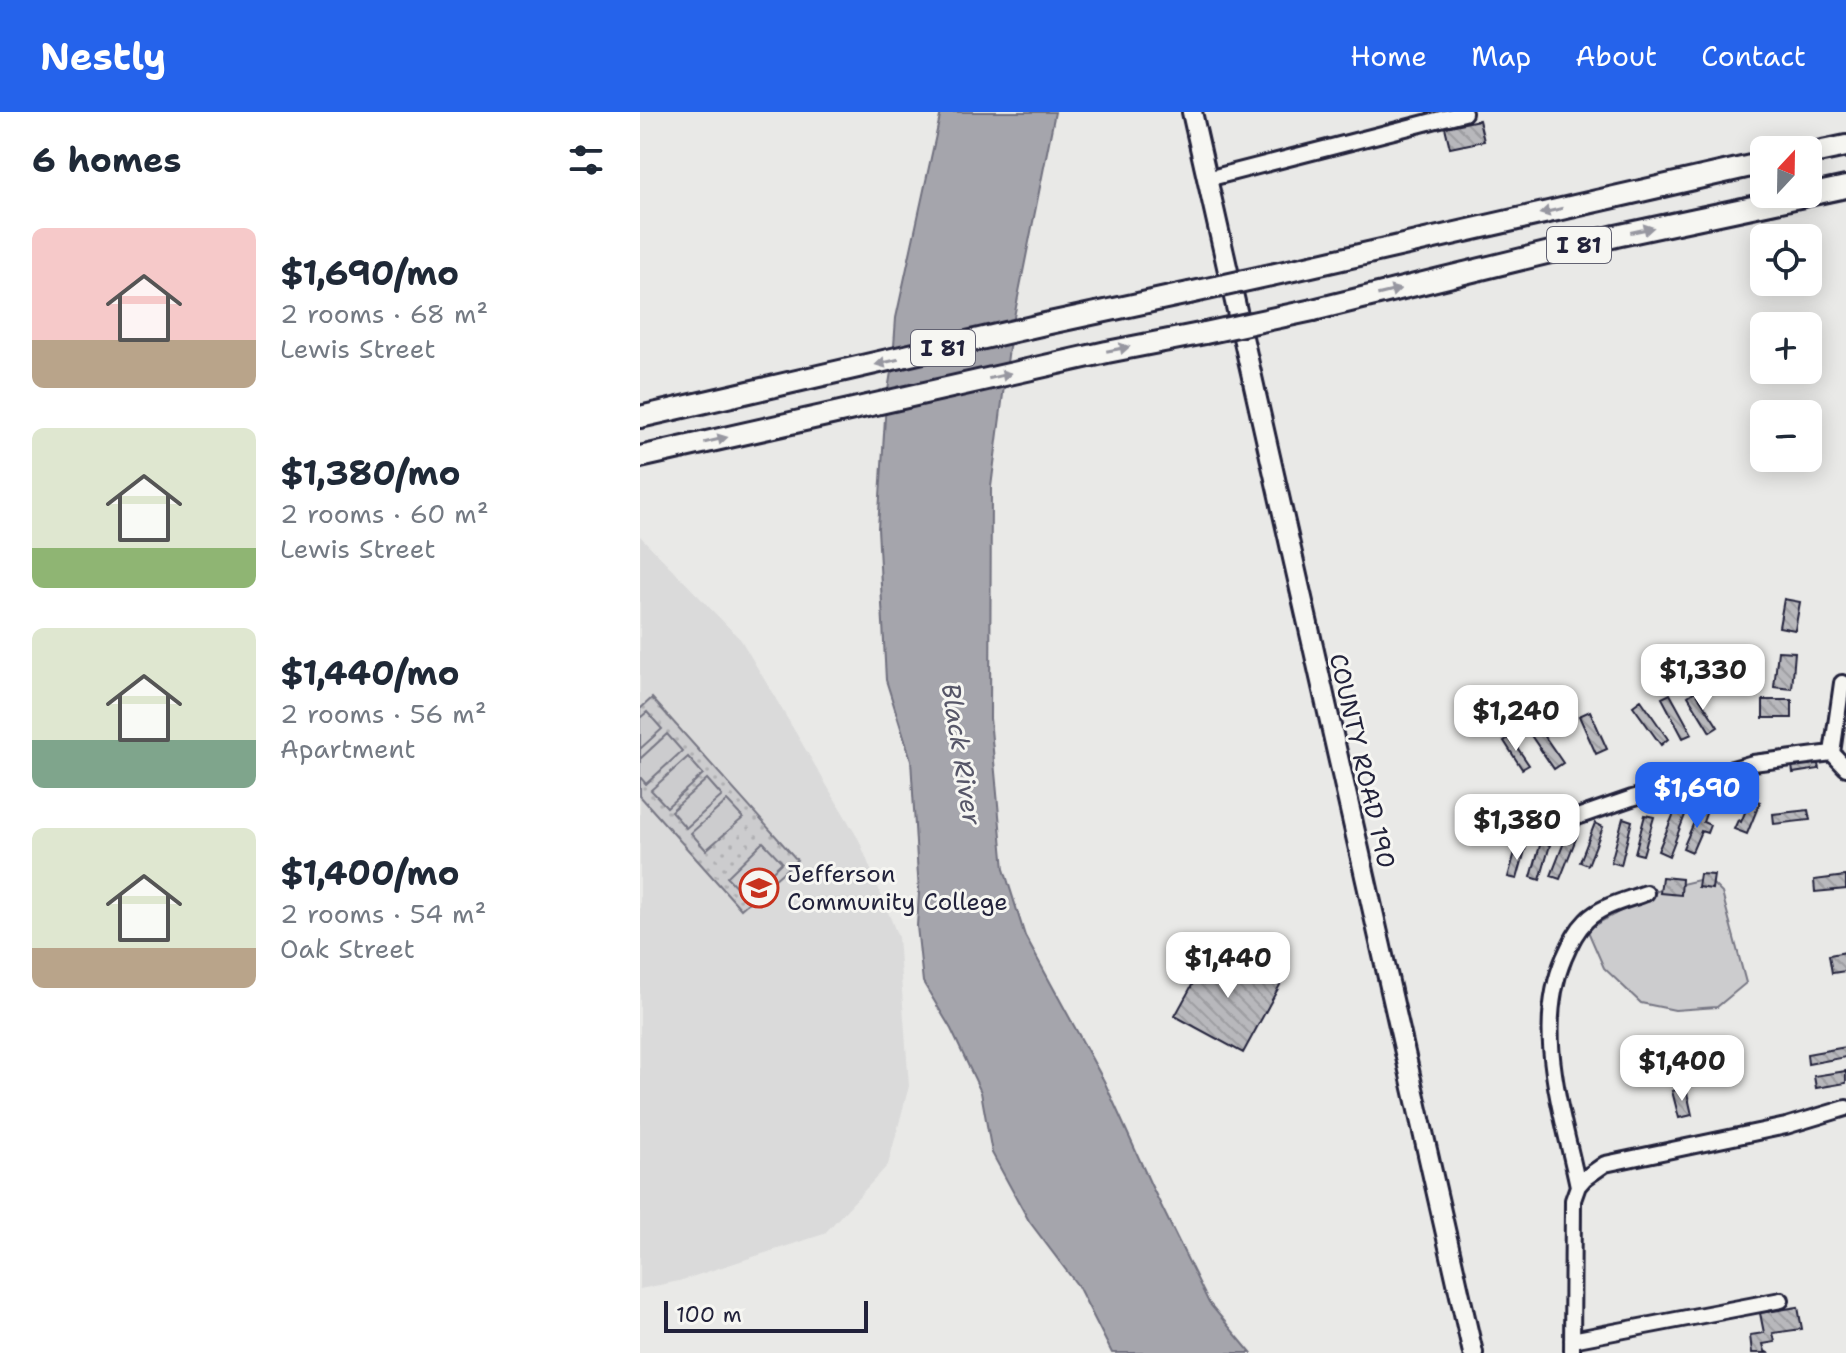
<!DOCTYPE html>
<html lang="en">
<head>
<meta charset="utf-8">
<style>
  body { margin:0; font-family:"Shantell Sans",sans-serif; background:#f6f6f7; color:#1f2937; height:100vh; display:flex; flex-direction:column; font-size:30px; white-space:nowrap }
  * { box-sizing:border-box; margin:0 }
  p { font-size:26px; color:#747a83 }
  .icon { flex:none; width:44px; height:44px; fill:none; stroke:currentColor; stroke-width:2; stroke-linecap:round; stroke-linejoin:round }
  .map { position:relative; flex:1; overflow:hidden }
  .side { display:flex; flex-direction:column; background:#fff; width:640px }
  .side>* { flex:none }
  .needle { width:52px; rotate:22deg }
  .controls { position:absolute; left:1110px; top:24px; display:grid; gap:16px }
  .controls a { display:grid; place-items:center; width:72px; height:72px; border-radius:12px; background:#fff; box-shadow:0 4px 20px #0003; font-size:40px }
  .scale { position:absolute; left:24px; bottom:20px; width:204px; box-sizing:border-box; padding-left:8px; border:4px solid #22223b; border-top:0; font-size:22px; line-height:28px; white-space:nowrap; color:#22223b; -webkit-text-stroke:6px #f6f6f2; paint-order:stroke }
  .price { position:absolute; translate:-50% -68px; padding:0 18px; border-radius:16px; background:#fff; color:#222; font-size:26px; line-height:52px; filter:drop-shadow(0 2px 4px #0008) }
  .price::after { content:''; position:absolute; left:50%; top:48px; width:24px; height:18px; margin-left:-12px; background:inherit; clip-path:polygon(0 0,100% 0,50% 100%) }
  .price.current { background:#2563eb; color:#fff }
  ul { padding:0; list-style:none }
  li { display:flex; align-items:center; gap:24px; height:200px; padding:0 32px }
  li span { display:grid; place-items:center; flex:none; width:224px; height:160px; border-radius:12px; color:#555 }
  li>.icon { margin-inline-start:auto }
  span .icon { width:96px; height:96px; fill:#fffc; stroke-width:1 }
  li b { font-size:34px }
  h2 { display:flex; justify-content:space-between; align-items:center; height:96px; padding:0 32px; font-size:34px }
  header { display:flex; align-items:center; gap:48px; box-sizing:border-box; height:112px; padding:0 40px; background:#2563eb; color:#fff }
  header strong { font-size:38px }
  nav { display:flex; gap:44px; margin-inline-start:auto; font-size:28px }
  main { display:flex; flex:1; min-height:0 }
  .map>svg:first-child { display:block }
  .built { fill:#dadada }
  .park { fill:url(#park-dots); stroke:#777784; stroke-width:2 }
  .garden { fill:#ccccce; stroke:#777784; stroke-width:2 }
  .water { fill:#a5a5ac; stroke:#71717f; stroke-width:2 }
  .building { fill:url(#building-back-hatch); stroke:#22223b; stroke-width:2 }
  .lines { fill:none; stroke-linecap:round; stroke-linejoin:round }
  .minor-casing { stroke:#22223b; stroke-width:20 }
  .major-casing { stroke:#22223b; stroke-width:24 }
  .highway-casing { stroke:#22223b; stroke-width:26 }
  .minor { stroke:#f6f6f2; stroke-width:14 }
  .major { stroke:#f6f6f2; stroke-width:18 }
  .highway { stroke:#f6f6f2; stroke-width:20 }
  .highway-bridge-casing { stroke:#22223b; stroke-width:26; stroke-linecap:butt }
  .highway-bridge { stroke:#f6f6f2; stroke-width:20 }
  .oneway { fill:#9797a0 }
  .labels { text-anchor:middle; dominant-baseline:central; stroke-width:6; stroke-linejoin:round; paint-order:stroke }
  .shield { fill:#f6f6f2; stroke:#626272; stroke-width:2 }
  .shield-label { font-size:22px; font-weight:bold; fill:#22223b }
  .street-label { font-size:24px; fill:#22223b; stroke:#f6f6f2 }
  .poi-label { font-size:24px; fill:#22223b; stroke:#f6f6f2; text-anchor:start }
  .water-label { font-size:26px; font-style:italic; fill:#565668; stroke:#f6f6f2 }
</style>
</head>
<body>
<header>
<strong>Nestly</strong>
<nav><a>Home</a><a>Map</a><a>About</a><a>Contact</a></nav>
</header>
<main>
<section class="side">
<h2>6 homes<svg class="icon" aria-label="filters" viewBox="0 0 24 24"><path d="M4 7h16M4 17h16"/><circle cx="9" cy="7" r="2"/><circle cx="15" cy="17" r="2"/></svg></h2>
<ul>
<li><span style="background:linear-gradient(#f6c9c9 70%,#b9a48a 0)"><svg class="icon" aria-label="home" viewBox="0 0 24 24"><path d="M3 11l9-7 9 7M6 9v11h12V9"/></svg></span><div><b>$1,690/mo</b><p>2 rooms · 68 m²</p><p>Lewis Street</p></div></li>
<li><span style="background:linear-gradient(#dfe7d0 75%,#8fb573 0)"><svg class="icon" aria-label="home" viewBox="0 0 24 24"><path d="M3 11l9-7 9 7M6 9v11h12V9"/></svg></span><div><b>$1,380/mo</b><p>2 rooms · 60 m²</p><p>Lewis Street</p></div></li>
<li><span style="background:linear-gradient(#dfe7d0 70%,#7fa58c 0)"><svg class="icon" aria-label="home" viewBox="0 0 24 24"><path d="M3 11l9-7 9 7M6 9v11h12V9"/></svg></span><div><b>$1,440/mo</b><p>2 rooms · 56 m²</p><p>Apartment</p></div></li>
<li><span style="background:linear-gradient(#dfe7d0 75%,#b9a48a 0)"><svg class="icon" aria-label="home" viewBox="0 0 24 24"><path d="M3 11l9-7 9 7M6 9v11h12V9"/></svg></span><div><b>$1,400/mo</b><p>2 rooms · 54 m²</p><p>Oak Street</p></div></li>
</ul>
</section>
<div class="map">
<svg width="1206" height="1241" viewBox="0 0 1206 1241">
  <defs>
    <pattern id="park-dots" width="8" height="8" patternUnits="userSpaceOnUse" patternTransform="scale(2)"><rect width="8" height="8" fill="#ccccce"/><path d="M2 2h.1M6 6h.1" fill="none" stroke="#afafb2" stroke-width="1.8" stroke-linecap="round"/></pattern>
    <pattern id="building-back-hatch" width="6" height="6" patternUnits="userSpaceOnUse" patternTransform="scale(2)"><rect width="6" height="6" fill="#b8b8bc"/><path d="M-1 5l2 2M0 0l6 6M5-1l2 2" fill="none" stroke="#9e9ea2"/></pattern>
  </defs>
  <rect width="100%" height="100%" fill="#e9e9e7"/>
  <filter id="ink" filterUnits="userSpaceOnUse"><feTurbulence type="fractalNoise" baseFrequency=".0125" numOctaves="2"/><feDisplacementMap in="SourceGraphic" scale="16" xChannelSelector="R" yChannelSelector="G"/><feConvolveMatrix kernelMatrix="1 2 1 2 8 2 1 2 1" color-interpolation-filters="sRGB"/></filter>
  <g filter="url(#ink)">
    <path class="built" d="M0,424l101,104 118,200 39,97 11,149 -21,79 -64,69 -145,47 -39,8z"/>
    <path class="park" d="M12,586l145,162 -56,49 -101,-113v-87z"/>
    <path class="garden" d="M7,600l15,17 -22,20v-31z
      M27,622l15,17 -36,33 -6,-7v-18z
      M48,645l15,17 -36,33 -16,-17z
      M67,667l15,17 -36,32 -15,-17z
      M87,689l16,17 -37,32 -15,-17z
      M123,730l19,20 -36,35 -19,-20z
      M1067,766l15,15 24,90 -29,24 -42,3 -34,-7 -37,-35 -17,-39 74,-40z"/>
    <path class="water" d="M301,0h114l-44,220 -20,155 -1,231 14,151 21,67 79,145 47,104 58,118 42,50h-139l-34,-67 -49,-65 -37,-68 -11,-61 -30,-63 -28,-47 -6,-56 2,-33 -8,-133 -25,-80 -8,-152 8,-126 7,-42 3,-42z"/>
    <path class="building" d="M839,8l5,21 -34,7 -5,-21z
      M1144,487l16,3 -5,28 -16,-3z
      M1138,539l17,1 -3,37 -18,-2z
      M1055,579l23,36 -8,5 -22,-36z
      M1030,582l22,40 -9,4 -21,-40z
      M1001,588l27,39 -7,6 -28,-39z
      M1123,588h29v18h-29z
      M950,599l17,38 -11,5 -17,-38z
      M899,616l24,35 -9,6 -24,-35z
      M870,625l19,28 -7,4 -18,-28z
      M1177,648l2,9 -26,4 -1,-8z
      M1111,686l9,4 -13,32 -13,-5 4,-9 3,2z
      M1037,694l10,4 -18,46 -11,-5z
      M1060,696l7,3 -4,11 7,3 -3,8 -6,-2 -9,21 -9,-4z
      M1168,698l2,10 -36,4 -1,-10z
      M1005,703l9,2 -11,38 -8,-2z
      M983,706l9,3 -11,44 -10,-3z
      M955,711l8,4 -15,38 -8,-3z
      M928,720l9,4 -17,43 -9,-3z
      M901,730l9,3 -10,35 -9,-3z
      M877,733l9,2 -9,32 -9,-2z
      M1060,762l14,1 -2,14 -14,-2z
      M1206,764v13l-31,3 -1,-12z
      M1022,765l20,2 -1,16 -21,-2z
      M573,835l67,38 -37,68 -68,-37z
      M1206,840v19l-14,2 -3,-18z
      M1206,935v10l-38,7 -1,-10z
      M1206,959v12l-30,5 -2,-12z
      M1046,976l6,27 -13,3 -7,-27z
      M1158,1195l4,22 -29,4 2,9 -12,2 2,7 3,2h-16l-2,-18 14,-2 -4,-20z"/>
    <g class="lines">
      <g class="minor-casing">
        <path id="minor" d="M567,67l257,-66
          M1192,641l10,-70
          M911,714l81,-28 121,-35 79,-10 14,15
          M938,1074l7,-8 20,-14 181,-38 60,-18
          M932,1228l209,-40
          M932,1241l1,-153 5,-14c-15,-73 -45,-155 -14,-228 6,-13 11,-26 22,-37 14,-15 41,-21 60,-28"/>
      </g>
      <g class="major-casing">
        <path id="major" d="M552,0l281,1241"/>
      </g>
      <g class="highway-casing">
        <path id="highway" d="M1168,42l38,-8
          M649,159l475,-108
          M673,198l303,-74 230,-49
          M0,305l405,-93 144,-31
          M0,345l467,-105 98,-19"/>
      </g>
      <use href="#minor" class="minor"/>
      <use href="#major" class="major"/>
      <use href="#highway" class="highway"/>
      <g class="highway-bridge-casing">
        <path id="highway-bridge" d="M549,181l100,-22
          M565,221l108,-23"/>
      </g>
      <use href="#highway-bridge" class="highway-bridge"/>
    </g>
    <defs><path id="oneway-solid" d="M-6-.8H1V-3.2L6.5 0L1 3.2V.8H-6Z" transform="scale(2)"/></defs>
    <g class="oneway">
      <use href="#oneway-solid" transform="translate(911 99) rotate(167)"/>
      <use href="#oneway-solid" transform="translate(1002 118) rotate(-12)"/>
      <use href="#oneway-solid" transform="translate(749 180) rotate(-14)"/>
      <use href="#oneway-solid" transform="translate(478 237) rotate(-11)"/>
      <use href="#oneway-solid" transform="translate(247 250) rotate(167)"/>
      <use href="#oneway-solid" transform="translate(360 264) rotate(-13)"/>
      <use href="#oneway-solid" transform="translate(76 328) rotate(-13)"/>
    </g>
  </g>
  <defs>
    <g id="university-ring" transform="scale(2)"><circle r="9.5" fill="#f6f6f2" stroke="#c8321e" stroke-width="1.5"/><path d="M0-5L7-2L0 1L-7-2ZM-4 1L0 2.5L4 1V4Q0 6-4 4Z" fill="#c8321e"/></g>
  </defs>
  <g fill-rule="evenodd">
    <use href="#university-ring" x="119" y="776"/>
  </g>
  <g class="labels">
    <g class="shield">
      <rect x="907" y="115" width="64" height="36" rx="6"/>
      <rect x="271" y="218" width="64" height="36" rx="6"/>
    </g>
    <g class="shield-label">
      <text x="939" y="133">I 81</text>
      <text x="303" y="236">I 81</text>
    </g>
    <g class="street-label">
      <text transform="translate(722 649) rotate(77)">COUNTY ROAD 190</text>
    </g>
    <g class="poi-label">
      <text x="147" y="762">Jefferson<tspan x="147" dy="28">Community College</tspan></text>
    </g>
    <g class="water-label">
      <text transform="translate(322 642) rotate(81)">Black River</text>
    </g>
  </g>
</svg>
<div class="controls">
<a><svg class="needle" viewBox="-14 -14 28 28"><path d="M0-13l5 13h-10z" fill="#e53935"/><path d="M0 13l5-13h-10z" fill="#747a83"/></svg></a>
<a><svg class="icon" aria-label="locate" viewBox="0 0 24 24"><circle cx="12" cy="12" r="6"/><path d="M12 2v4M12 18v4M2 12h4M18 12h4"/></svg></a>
<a>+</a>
<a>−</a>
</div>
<div class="scale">100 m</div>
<b class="price" style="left:1063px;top:600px">$1,330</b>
<b class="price" style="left:876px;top:641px">$1,240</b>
<b class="price current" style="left:1057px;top:718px">$1,690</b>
<b class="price" style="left:877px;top:750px">$1,380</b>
<b class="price" style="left:588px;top:888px">$1,440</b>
<b class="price" style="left:1042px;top:991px">$1,400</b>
</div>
</main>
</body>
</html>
